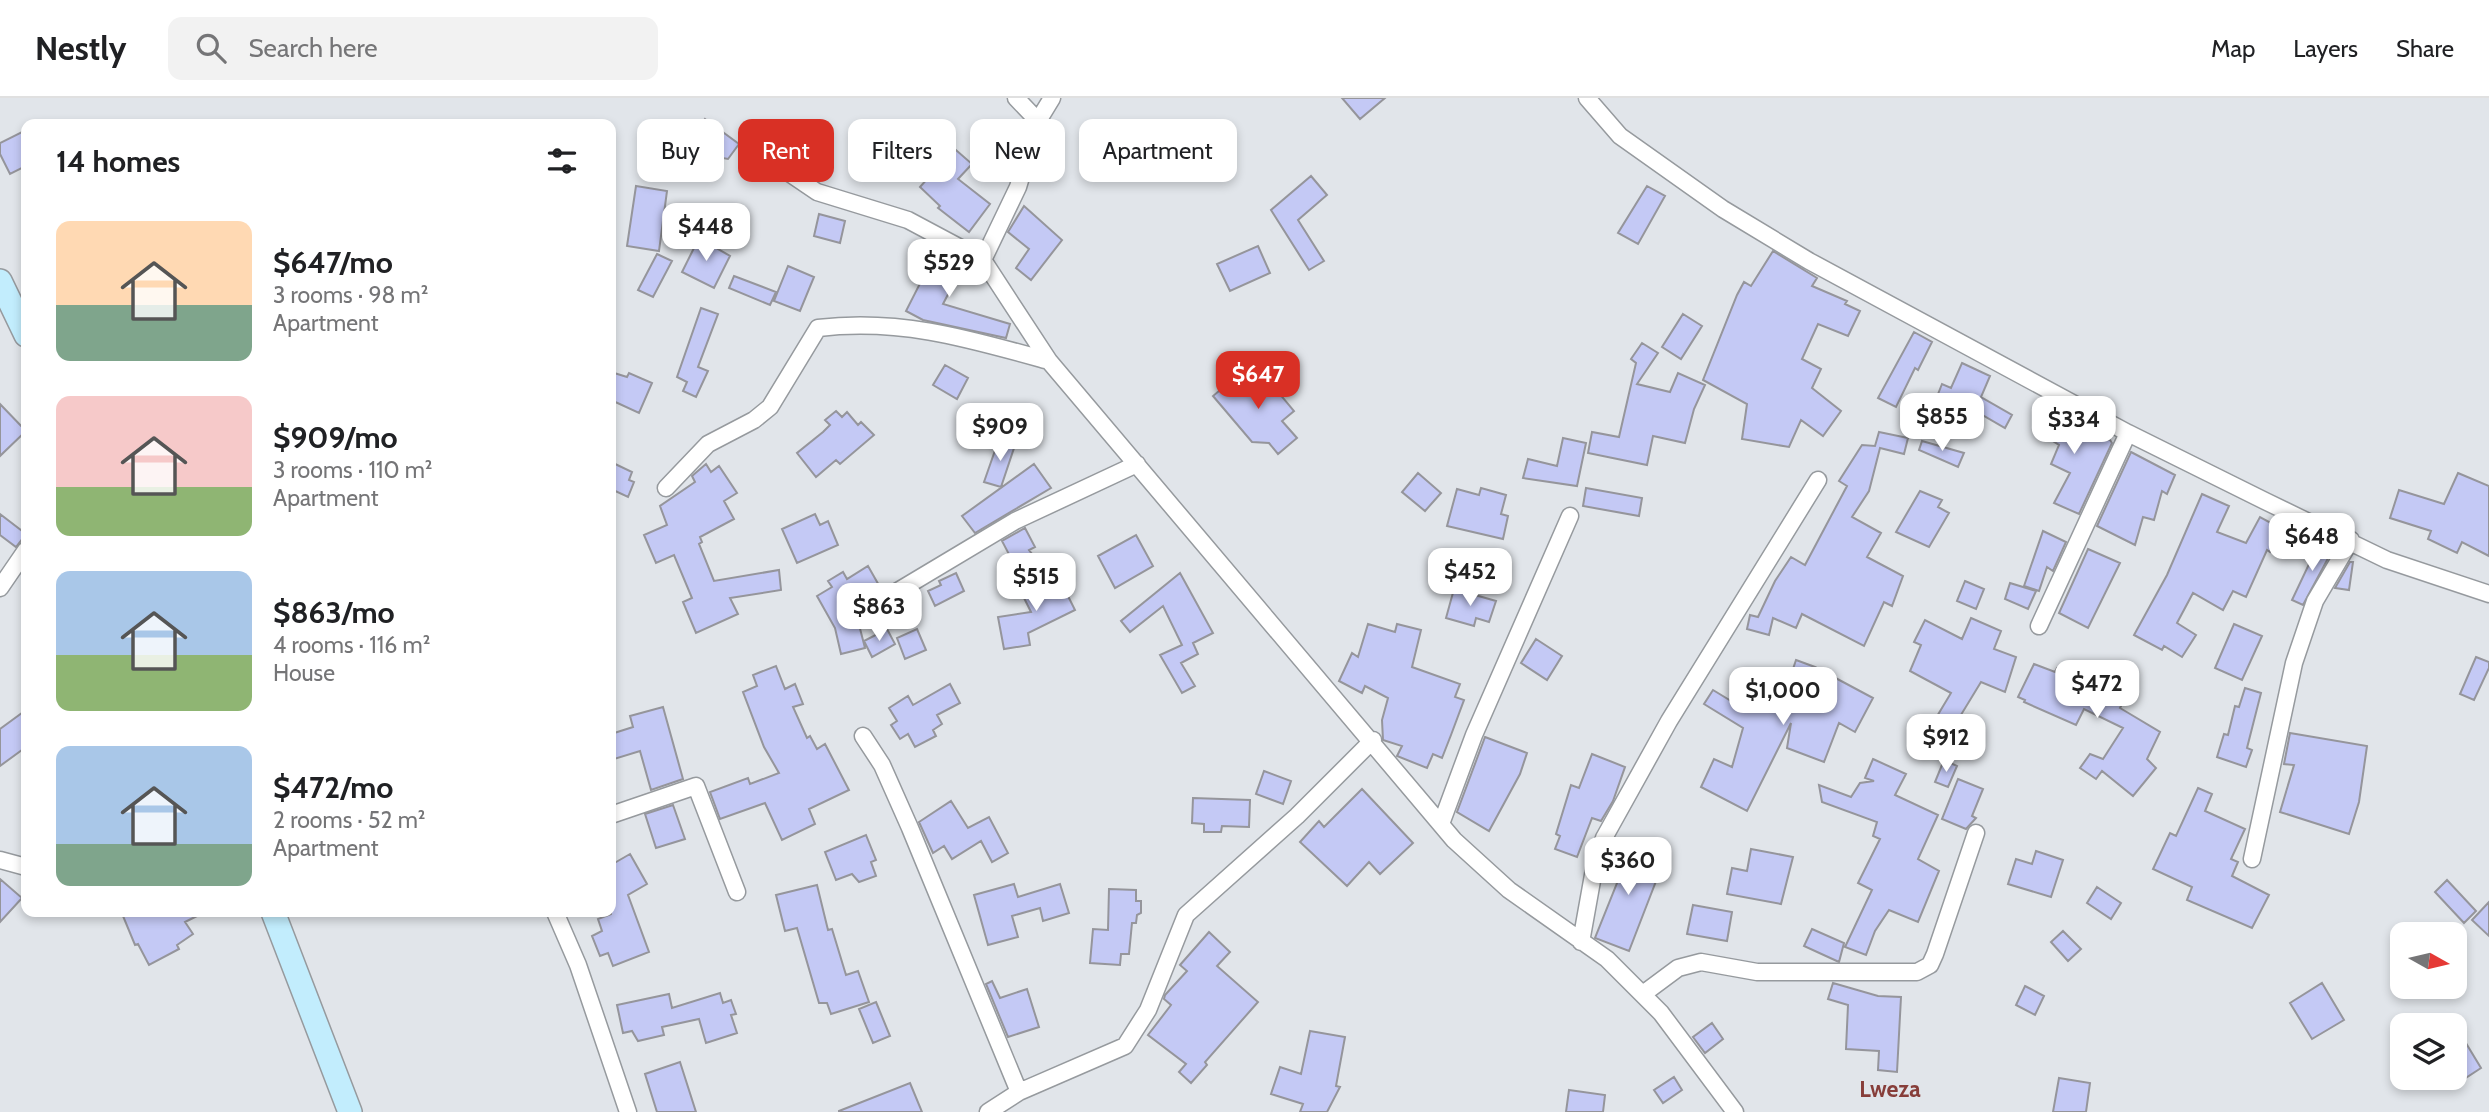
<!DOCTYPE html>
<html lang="en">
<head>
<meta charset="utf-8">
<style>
  body { margin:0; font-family:Cabin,sans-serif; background:#f2f2f2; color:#202124; height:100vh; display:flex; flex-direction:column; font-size:26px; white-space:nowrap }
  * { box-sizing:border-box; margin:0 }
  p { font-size:23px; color:#757577 }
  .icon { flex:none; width:38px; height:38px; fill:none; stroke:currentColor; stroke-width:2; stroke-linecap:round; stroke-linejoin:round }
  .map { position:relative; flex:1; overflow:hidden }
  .drawer { position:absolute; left:21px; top:21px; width:595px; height:798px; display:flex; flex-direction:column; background:#fff; border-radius:14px; box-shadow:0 4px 10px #0003 }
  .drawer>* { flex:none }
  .guide { position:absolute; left:637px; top:21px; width:665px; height:63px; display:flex; gap:14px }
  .needle { width:46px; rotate:98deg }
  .buttons { position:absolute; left:2390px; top:824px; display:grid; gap:14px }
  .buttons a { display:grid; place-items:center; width:77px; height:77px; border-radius:14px; background:#fff; box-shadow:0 4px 10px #0003; font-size:35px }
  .price { position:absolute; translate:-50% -60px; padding:0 16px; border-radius:14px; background:#fff; color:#222; font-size:23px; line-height:46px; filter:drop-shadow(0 2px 4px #0008) }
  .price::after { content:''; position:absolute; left:50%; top:42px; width:21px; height:16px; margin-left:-10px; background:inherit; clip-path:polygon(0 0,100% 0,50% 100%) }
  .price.on { background:#d93025; color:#fff }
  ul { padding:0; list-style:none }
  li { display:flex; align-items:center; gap:21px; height:175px; padding:0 35px }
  li span { display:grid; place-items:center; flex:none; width:196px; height:140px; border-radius:14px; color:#555 }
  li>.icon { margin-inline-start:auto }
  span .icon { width:84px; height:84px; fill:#fffc; stroke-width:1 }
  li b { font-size:30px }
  h2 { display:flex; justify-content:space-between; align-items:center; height:84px; padding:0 35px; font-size:30px }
  .chip { padding:0 24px; border-radius:14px; background:#fff; box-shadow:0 4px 10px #0003; font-size:24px; line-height:63px }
  .chip.on { background:#d93025; color:#fff }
  header { display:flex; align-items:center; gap:42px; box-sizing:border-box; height:98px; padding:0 35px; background:#fff; border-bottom:2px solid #e0e0e0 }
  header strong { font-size:33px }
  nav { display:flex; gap:38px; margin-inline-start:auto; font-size:24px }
  .search { width:490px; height:63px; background:#f2f2f2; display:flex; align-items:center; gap:18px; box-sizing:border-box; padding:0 24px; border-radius:14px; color:#757577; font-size:26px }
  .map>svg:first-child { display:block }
  .building { fill:#c4c9f5; stroke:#95959b; stroke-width:2 }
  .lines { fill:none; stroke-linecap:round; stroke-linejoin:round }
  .street-casing { stroke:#969a9e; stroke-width:19 }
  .secondary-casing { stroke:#969a9e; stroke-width:26 }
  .street { stroke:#fff; stroke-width:16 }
  .secondary { stroke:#c2edfd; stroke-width:23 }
  .labels { text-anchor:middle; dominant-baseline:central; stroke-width:7; stroke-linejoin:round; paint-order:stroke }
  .quarter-label { font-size:23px; font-weight:bold; fill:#873e3a; stroke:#e1e5ea }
</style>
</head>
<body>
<header>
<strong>Nestly</strong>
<div class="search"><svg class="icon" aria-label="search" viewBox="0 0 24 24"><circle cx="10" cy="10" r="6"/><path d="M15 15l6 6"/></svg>Search here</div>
<nav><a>Map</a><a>Layers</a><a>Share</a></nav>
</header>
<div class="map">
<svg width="2489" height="1014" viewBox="0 0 2489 1014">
  <rect width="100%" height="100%" fill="#e1e5ea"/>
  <path class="building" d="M1342,0h43l-25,21z
    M705,21l34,25 -11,15 -5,-1 -5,7 -30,-22z
    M933,32l39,34 -14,15 32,25 -21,28 -31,-24 2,-2 -20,-19 17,-19 -21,-15z
    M22,34l4,8v26l-16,8 -10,-20v-11z
    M1311,78l16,19 -29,25 26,41 -15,9 -38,-60z
    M636,88l31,5 -8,60 -32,-5z
    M1647,88l18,10 -27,48 -20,-11z
    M1024,108l38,34 -31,40 -15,-12 13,-19 -21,-17z
    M819,116l26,7 -5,22 -26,-7z
    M699,140l31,18 -16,32 -32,-16z
    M1258,148l12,27 -40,18 -13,-27z
    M938,150l27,14 -22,42 67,20 -4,14 -83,-18 -17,-9z
    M1773,153l44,27 -5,8 35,15 -2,3 15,7 -12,25 -30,-12 -16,35 19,10 -9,19 29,23 -18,25 -22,-16 -12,27 -47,-8 5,-35 -44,-24 34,-85 7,-13 7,4z
    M657,156l15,7 -19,36 -15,-7z
    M788,168l26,11 -14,34 -26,-10z
    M734,178l42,16 -6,13 -41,-17z
    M701,210l17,6 -20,53 10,4 -12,26 -13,-6 4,-9 -10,-5z
    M1683,216l19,12 -21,33 -19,-12z
    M1914,234l18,10 -14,28 -3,-2 -19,39 -18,-9z
    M1642,245l16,10 -21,31 33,8 8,-19 27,12 -11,24 -9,34 -32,-7 -6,29 -59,-12 4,-21 27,5 17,-74 -5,-4z
    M1962,265l28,13 -9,21 31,18 -7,13 -40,-23 -12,30 -26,-13 15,-38 9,4z
    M945,267l23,13 -11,21 -24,-14z
    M611,274l16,5 2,-4 23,10 -13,30 -28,-13z
    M1239,276l7,8 7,-7 4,6 7,-6 30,36 -12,10 15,17 -19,16 -9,-11 -17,-1 -39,-46z
    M0,306l26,27 -26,25z
    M2051,306l24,14 -5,8 40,14 2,3 -33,71 -25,-11 16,-30 -19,-9 8,-19 -24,-15z
    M836,313l6,6 5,-5 11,13 3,-3 13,13 -34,29 -4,-4 -20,17 -19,-24 26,-21 7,-7 -5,-5z
    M1879,334l29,6 -4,16 -24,-6 -11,43 -17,26 29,16 -14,24 36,19 -11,30 -8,-4 -20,44 -62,-32 -6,14 -23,-10 -4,17 -22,-6 3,-14 8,2 17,-36 16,-24 14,8 42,-79 -8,-5 23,-36 13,1z
    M1563,340l23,5 -9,43 -54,-8 5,-19 29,7z
    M999,341l16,6 -14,42 -17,-5z
    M1922,343l42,12 -6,14 -39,-17z
    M2131,354l44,23 -8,19 -5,-3 -8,29 -11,-3 -8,28 -38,-19z
    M611,364l21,10 -3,8 5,2 -6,15 -17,-8z
    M706,366l5,8 8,-6 18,27 -13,8 10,18 -34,18 2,5 -3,2 15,37 65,-11 2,20 -51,8 8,16 -42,19 -13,-31 9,-4 -18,-43 -18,8 -12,-28 23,-10 -7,-19 35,-24 -3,-6z
    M1034,366l17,24 -76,45 -13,-17z
    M1418,375l23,20 -16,18 -23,-19z
    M2458,375l31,13v70l-27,-14 -5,11 -29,-14 3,-8 -41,-13 9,-28 45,14z
    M1481,390l25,7 -5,19 7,2 -5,23 -56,-13 10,-37 22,6z
    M1586,390l56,10 -3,18 -56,-10z
    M1920,393l22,9 -4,7 11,6 -20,34 -33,-15z
    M2202,396l27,12 -12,26 29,11 14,-26 22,12 -12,23 -3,-2 -21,47 -13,-6 -10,19 -30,-17 -16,30 19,12 -14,22 -18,-11 -2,4 -28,-15 33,-60z
    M0,416l26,20 -10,13 -16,-12z
    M815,416l5,11 8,-4 10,24 -41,18 -15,-34z
    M1025,430l10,19 -6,3 3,4 -18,10 -12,-23z
    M2043,433l23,11 -13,29 -6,-4 -8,24 -15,-5z
    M1136,437l17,31 -38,22 -17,-32z
    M2319,445l14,6 -30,56 -11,-5z
    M2088,451l32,14 -32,65 -29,-15z
    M2350,464h3l-4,28 -14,-2z
    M868,468l17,30 -29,17 9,35 -24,6 -6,-26 -18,-32 15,-9 -4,-6 15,-9 4,7z
    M956,475l8,18 -29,15 -7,-15 13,-6 -2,-4z
    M1180,475l33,60 -20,10 5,11 -17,9 14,23 -13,7 -22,-38 22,-10 -19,-39 -33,26 -9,-11z
    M1057,476l18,36 -47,23 2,12 -26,4 -6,-32 33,-5 -7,-14 13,-6 -3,-7z
    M1965,483l19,8 -8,20 -19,-8z
    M2010,485l26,8 -8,18 -23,-10z
    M1454,491l42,12 -7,21 -13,-4 -2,8 -28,-8z
    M1971,520l30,13 -7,18 22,8 -11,35 -24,-10 -28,46 -17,-10 15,-25 -41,-22 11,-26 -7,-3 11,-22 37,19z
    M1368,526l27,8 2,-8 24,6 -9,37 48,17 -5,13 9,3 -13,35 -9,23 -9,-4 -6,14 -30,-12 5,-10 -19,-6 -1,-20 6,-22 -23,-12 -3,7 -23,-12 13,-28 6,4z
    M2234,526l28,12 -20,44 -27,-12z
    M887,531l8,15 -23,13 -8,-16z
    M917,531l9,21 -21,9 -8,-21z
    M1536,541l26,17 -15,24 -26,-17z
    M2476,559l13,5v6l-15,32 -14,-6z
    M1796,562l19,7 58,31 -18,34 -16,-9 -15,39 -37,-14 4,-25 -44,88 -46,-24 13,-28 18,8 11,-39 -39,-24 9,-14 33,20 18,-33 22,13z
    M2034,566l21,8 2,-4 10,5 3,-7 31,14 2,-3 9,5 2,-5 18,8 -12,23 40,24 -13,27 9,9 -23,28 -31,-25 -6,8 -16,-11 10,-14 13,5 20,-31 -39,-19 -8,16 -52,-23 1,-2 -7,-3z
    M776,568l9,23 10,-5 8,20 -10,3 14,31 3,-2 7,13 8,-5 24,46 -40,19 6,15 -33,16 -17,-37 -45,16 -10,-27 38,-14 2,6 29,-11 -15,-26 -21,-55 14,-6 -4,-11z
    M950,586l10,19 -23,12 5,9 -9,6 3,6 -21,11 -7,-13 -8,5 -9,-14 6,-4 -8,-13 19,-12 5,9z
    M2245,590l16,5 -14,55 5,2 -6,17 -29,-10 7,-23 4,1 7,-29 4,1z
    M663,609l20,72 -32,11 -11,-39 -29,9v-26l22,-7 -3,-11z
    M26,612v37l-26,19v-37z
    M2290,635l77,13 -8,56 -10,32 -69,-22 14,-47 -10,-1z
    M1485,639l42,16 -7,21 -31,57 -32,-19z
    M1592,656l33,13 -12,34 -12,20 -9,-3 -15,39 -22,-8 5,-13 -4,-2 15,-49 8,3z
    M1873,661l33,15 -11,21 43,20 -20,44 21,12 -21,51 -29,-12 -14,21 -9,24 -21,-8 27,-57 -14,-7 22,-44 -7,-3 4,-14 -55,-20 -3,-17 32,12 9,-14 14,-2 -9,-3z
    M1944,662l13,6 -9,21 -13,-5z
    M1264,673l27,10 -8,23 -27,-10z
    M1958,681l25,10 -11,27 4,2 -10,11 -24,-10z
    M2198,690l14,6 -7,17 40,18 -14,30 7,3 -6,14 37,19 -17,33 -65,-28 5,-13 -39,-18 17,-36 6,3z
    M1362,691l51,54 -33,31 -11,-12 -22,24 -47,-44 19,-21 5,6z
    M1193,700l57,2 -1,27 -27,-1 -1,6h-17v-8l-12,-1z
    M951,703l17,27 21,-11 19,36 -16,9 -11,-21 -29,18 -8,-13 -11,7 -14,-31z
    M673,707l12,34 -29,9 -11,-34z
    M866,737l10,25 -5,2 5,14 -17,6 -7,-8 -16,6 -11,-28z
    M1619,748l44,17 -34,88 -34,-13 24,-60 -12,-4z
    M1751,751l42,8 -12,47 -54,-10 5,-26 15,3z
    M2036,753l27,9 -12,37 -43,-13 8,-25 16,5z
    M630,756l17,30 -19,11 21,57 -36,14 -5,-13 -8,3 -8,-20 10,-5 -4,-12 13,-5v-49z
    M0,781l22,19 -22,24z
    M2447,782l29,31 -12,12 -29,-31z
    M1014,786l4,13 42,-13 9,29 -26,8 -3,-13 -28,8 6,21 -30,8 -14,-50z
    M817,787l11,45 4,-1 14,46 12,-4 11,31 -38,12 -4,-11h-8l-22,-75 -12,3 -9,-36z
    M2097,789l24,16 -10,16 -24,-16z
    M1109,791l27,1v11h5v12l-4,2 -1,8h-4l-3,31h-8l-1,11 -30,-2 3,-34 15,1z
    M2489,804v34l-17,-16z
    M1693,807l39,7 -5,29 -40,-7z
    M133,814h72l-20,10 8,12 -16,11 2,4 -30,16 -11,-21 -3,1 -12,-29z
    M1812,831l32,14 -5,19 -35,-16z
    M2063,833l18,18 -13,12 -17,-19z
    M1209,834l21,20 -13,14 41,36 -53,60 2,3 -16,18 -12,-11 7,-8 -38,-29 23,-30 -7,-6 1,-4 22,-24 -7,-6z
    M992,883l8,17 27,-9 12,38 -31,10 -22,-53z
    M1833,885l45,13 23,1 -4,75 -19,-2 1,-19 -33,-2 2,-44 -20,-6z
    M2322,885l22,37 -32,19 -22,-36z
    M2025,888l19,10 -9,19 -19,-10z
    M720,895l3,10 8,-3 5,14 -5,1 6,18 -31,10 -7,-24 -37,8 2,8 -26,6 -6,-10 -9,2 -6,-28 52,-11 3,14z
    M876,904l14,34 -17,7 -14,-34z
    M1712,925l11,16 -18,14 -12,-16z
    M2455,927l26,43 -20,13 -6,-9z
    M1310,933l35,6 -9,49 4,1 -13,25h-27l3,-8 -32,-10 9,-27 21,7z
    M680,964l16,50h-39l-12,-38z
    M1674,979l8,13 -19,13 -9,-13z
    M2059,980l31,5 -4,29h-33z
    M910,985l12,29h-83v-1z
    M1569,992l36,5 -2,17h-37z"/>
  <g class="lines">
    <g class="street-casing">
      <path id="street" d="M1016,0l22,23
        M1587,0l33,38 103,73 86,52 319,172 137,68 122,59 102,34
        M761,65l28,10 28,19 91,28 75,40 66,101 405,479 55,50 98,69 54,54 74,99
        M983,162l35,-73 20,-66 14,-23
        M666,390l42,-44 46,-24 16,-13 48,-79c83,-10 152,11 231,33
        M0,490l26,-38
        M898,493l117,-70 122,-57
        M2039,528l89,-193
        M863,638l19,29 28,63 109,264
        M611,717l85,-29 41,106
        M1441,726l33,-89 96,-219
        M2252,761l42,-196 21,-62 36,-61
        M0,762l26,7
        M555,814l23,53 50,147
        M1581,844l14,-78 9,-26 65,-117 149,-241
        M1643,896l35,-26 23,-6 56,10h160l13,-7 5,-11 41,-121
        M988,1014l31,-20 106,-46 23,-36 38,-95 111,-99 76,-76"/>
    </g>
    <g class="secondary-casing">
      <path id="secondary" d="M0,183l26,54
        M273,814l77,200"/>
    </g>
    <use href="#street" class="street"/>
    <use href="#secondary" class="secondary"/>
  </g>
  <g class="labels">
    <g class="quarter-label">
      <text x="1890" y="991">Lweza</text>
    </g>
  </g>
</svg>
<div class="buttons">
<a><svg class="needle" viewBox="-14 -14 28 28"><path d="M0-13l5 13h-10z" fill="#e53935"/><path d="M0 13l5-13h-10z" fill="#757577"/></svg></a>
<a><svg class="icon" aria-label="layers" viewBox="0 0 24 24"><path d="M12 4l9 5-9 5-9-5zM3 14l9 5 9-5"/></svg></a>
</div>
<b class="price" style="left:706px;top:165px">$448</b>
<b class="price" style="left:949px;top:201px">$529</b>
<b class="price on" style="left:1258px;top:313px">$647</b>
<b class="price" style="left:1942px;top:355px">$855</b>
<b class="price" style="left:2074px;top:358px">$334</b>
<b class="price" style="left:1000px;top:365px">$909</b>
<b class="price" style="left:2312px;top:475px">$648</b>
<b class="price" style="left:1470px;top:510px">$452</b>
<b class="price" style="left:1036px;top:515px">$515</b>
<b class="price" style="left:879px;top:545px">$863</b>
<b class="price" style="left:2097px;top:622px">$472</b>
<b class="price" style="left:1783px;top:629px">$1,000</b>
<b class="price" style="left:1946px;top:676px">$912</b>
<b class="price" style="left:1628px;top:799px">$360</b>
<div class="guide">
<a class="chip">Buy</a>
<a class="chip on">Rent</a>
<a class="chip">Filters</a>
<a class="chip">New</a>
<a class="chip">Apartment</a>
</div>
<section class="drawer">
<h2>14 homes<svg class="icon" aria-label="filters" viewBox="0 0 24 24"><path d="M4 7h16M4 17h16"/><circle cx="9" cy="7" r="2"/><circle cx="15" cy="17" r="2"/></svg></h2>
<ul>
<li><span style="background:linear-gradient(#ffd9b3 60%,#7fa58c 0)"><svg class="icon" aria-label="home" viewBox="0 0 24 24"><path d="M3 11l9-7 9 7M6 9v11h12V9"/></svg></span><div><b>$647/mo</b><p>3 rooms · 98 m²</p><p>Apartment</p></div></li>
<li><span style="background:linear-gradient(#f6c9c9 65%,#8fb573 0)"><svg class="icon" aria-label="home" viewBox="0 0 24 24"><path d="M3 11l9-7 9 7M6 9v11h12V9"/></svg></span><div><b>$909/mo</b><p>3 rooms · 110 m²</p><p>Apartment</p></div></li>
<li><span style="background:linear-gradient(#a9c7e8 60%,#8fb573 0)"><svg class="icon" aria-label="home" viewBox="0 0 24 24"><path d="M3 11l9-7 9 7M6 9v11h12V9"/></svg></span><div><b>$863/mo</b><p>4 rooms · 116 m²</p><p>House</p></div></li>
<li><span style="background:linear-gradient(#a9c7e8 70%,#7fa58c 0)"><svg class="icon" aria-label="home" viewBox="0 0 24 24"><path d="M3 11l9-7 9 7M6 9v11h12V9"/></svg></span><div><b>$472/mo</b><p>2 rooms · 52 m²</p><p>Apartment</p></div></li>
</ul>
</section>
</div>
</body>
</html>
